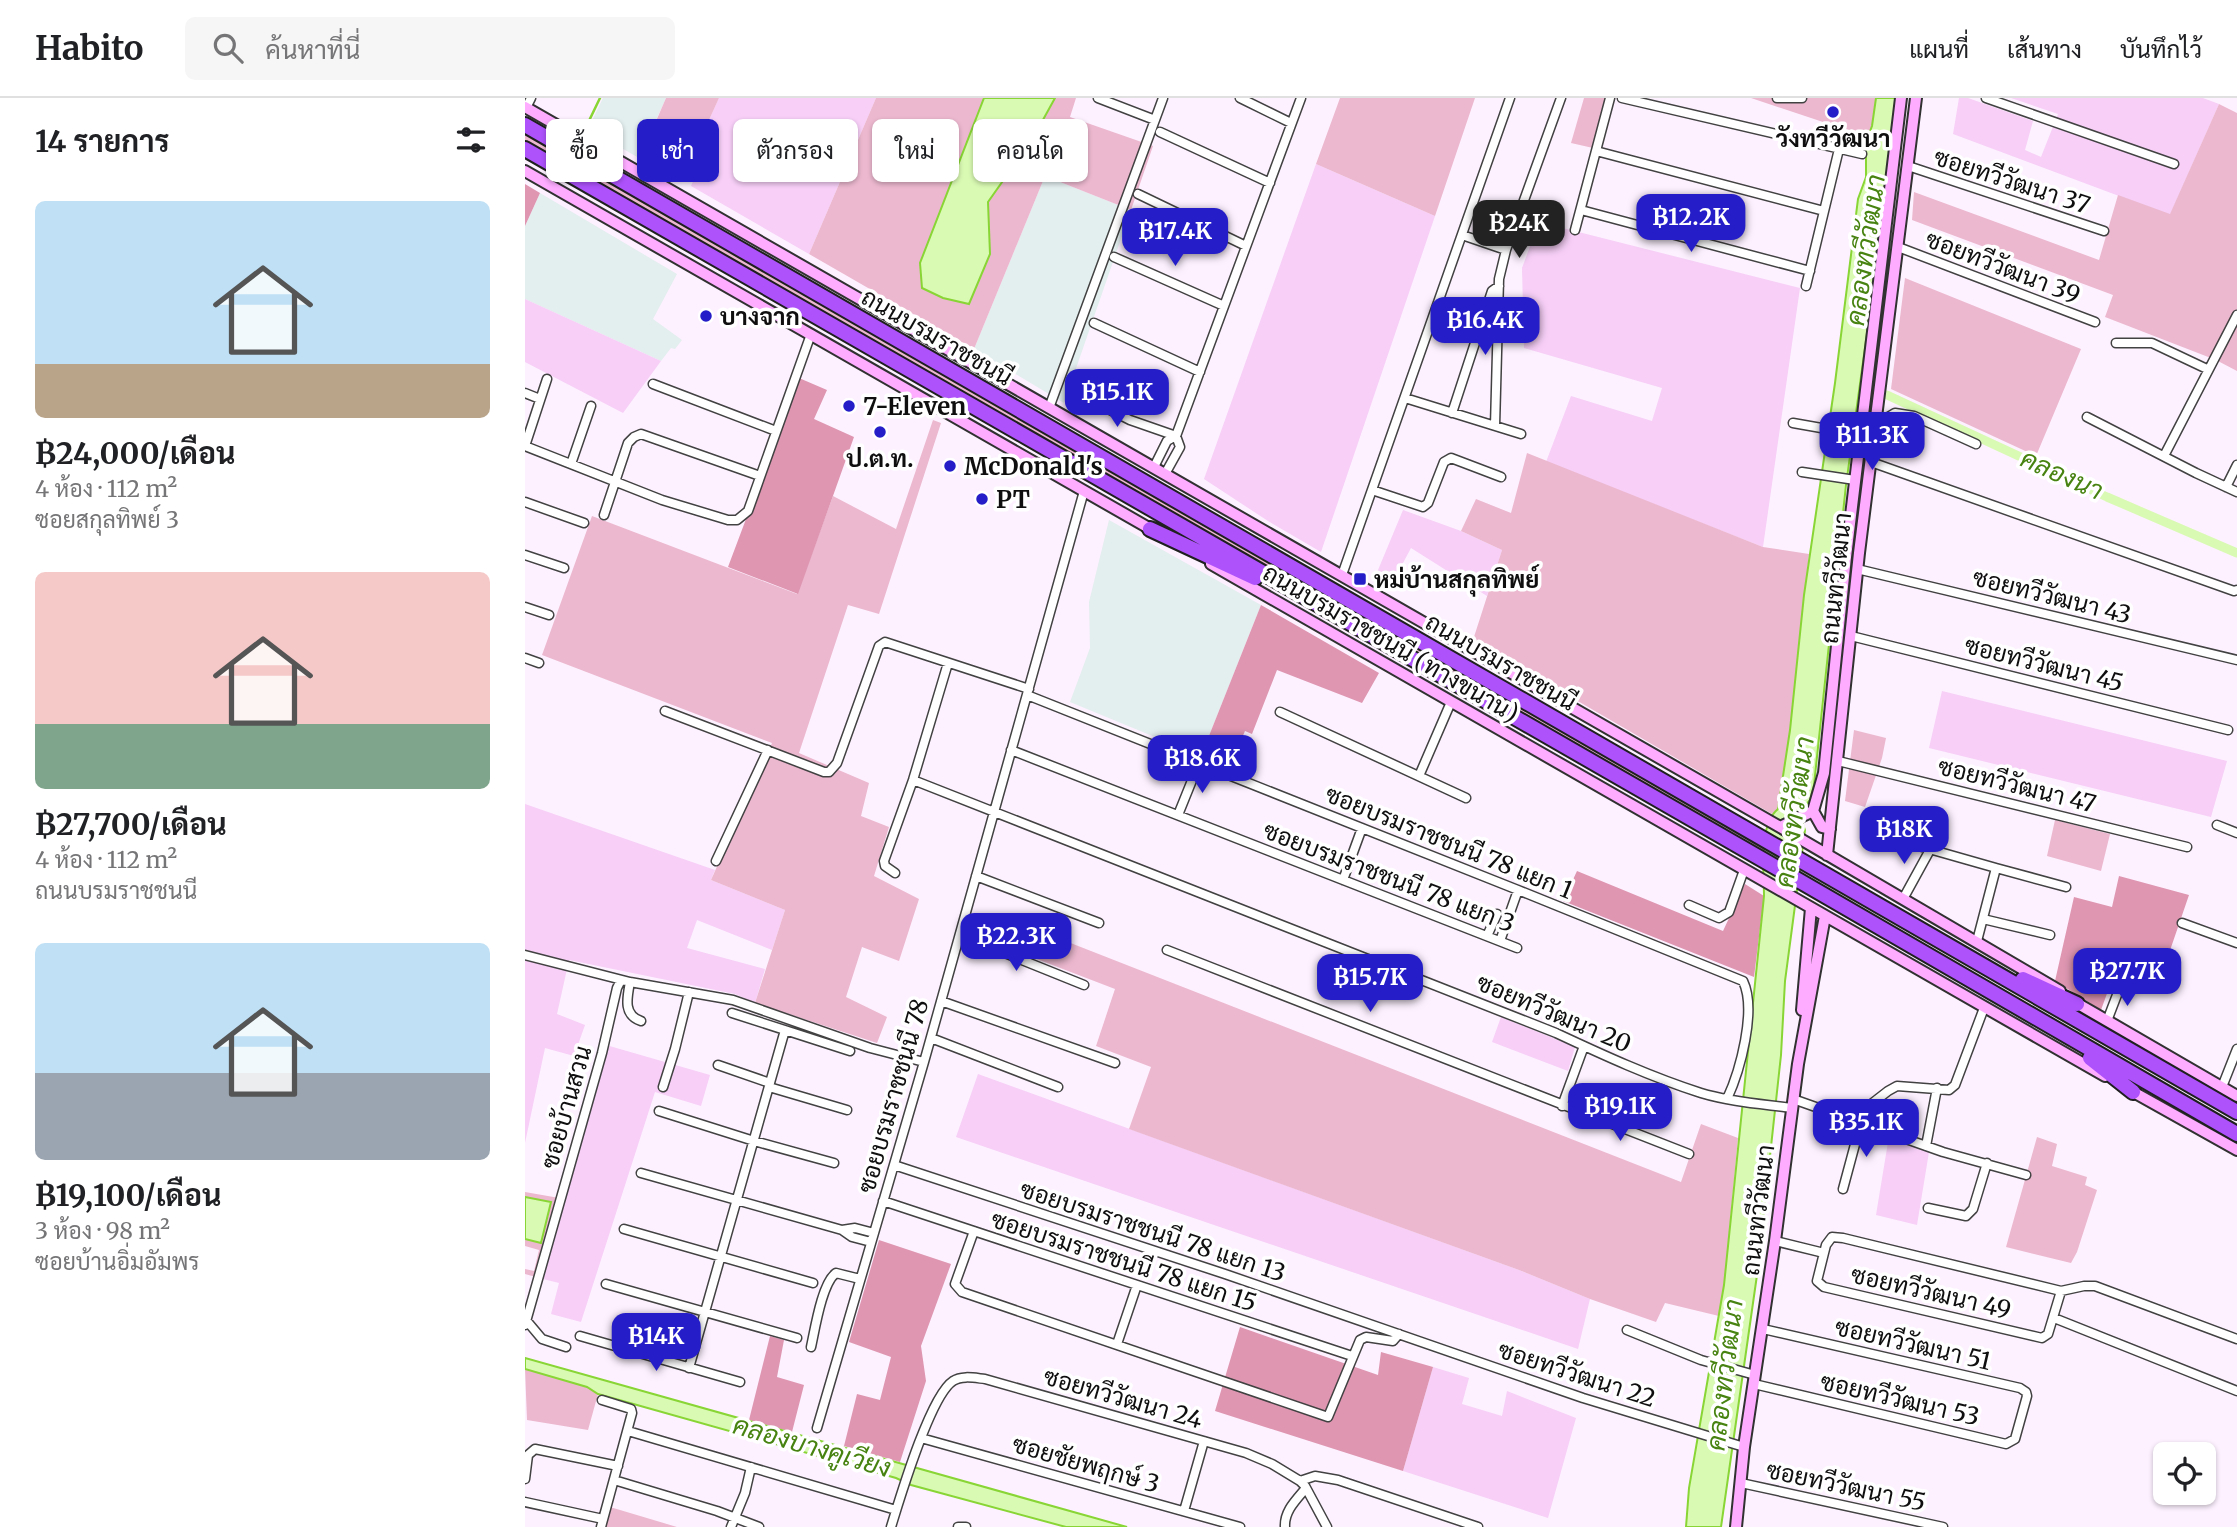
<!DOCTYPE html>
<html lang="th">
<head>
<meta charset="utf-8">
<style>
  body { margin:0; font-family:Merriweather,Sarabun,serif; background:#f6f6f6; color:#202124; height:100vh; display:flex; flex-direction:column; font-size:26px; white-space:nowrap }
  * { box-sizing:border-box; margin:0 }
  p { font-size:23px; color:#757577 }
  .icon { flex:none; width:38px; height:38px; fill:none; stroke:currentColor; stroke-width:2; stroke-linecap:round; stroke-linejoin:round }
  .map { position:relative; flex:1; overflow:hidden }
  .sheet { display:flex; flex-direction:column; background:#fff; width:525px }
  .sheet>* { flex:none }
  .hud { position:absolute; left:21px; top:21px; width:665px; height:63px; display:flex; gap:14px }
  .buttons { position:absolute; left:1628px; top:1344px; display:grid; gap:14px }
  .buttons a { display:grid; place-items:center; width:63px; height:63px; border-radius:10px; background:#fff; box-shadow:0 2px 5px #0004; font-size:35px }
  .price { position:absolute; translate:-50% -60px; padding:0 16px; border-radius:14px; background:#251ec8; color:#fff; font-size:23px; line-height:46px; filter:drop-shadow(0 2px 4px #0008) }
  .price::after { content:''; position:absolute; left:50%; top:42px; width:21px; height:16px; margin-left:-10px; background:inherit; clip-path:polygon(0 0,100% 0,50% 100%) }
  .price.selected { background:#222; color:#fff }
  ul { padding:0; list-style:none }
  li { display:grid; align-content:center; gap:14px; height:371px; padding:0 35px }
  li span { display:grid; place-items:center; height:217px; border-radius:10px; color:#555 }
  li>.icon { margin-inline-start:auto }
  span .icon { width:126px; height:126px; fill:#fffc; stroke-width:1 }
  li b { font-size:30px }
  h2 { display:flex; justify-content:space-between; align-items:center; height:84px; padding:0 35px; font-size:30px }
  .chip { padding:0 24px; border-radius:10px; background:#fff; box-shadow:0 2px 5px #0004; font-size:24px; line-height:63px }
  .chip.selected { background:#251ec8; color:#fff }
  header { display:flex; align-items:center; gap:42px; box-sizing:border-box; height:98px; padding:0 35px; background:#fff; border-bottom:2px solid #e0e0e0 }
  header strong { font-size:33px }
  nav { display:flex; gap:38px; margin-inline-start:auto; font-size:24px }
  .search { width:490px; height:63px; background:#f6f6f6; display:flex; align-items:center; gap:18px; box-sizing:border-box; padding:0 24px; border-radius:10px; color:#757577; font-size:26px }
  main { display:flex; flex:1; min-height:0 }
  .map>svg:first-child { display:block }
  .industrial { fill:#e3eeee }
  .farmland { fill:#f7cff7 }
  .green { fill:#ecb8cf }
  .forest { fill:#de96b1 }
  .water { fill:#d9fab3; stroke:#88d535; stroke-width:2 }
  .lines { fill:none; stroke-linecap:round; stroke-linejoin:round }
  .stream { stroke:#88d535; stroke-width:2.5 }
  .canal { stroke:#d9fab3; stroke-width:9 }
  .street-casing { stroke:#424242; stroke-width:11 }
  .secondary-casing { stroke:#313131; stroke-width:14 }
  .highway-casing { stroke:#202020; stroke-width:18 }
  .street { stroke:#fff; stroke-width:8 }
  .secondary { stroke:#fdacff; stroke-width:10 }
  .highway { stroke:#ae52fc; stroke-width:14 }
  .poi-dot { fill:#251ec8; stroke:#fff; stroke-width:2.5 }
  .labels { text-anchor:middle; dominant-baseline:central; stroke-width:7; stroke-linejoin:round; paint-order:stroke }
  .poi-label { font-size:24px; font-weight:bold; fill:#0f0f0f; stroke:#fff; text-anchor:start }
  .street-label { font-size:24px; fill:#0f0f0f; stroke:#fff }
  .water-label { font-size:26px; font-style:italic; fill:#478310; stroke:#fff }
</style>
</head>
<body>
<header>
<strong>Habito</strong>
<div class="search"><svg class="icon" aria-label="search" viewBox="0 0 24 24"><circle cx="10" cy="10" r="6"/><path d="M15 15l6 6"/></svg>ค้นหาที่นี่</div>
<nav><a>แผนที่</a><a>เส้นทาง</a><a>บันทึกไว้</a></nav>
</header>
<main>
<section class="sheet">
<h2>14 รายการ<svg class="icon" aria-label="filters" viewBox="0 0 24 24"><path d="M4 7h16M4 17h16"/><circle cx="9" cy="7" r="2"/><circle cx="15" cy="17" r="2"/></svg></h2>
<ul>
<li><span style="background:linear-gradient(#bfe0f5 75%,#b9a48a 0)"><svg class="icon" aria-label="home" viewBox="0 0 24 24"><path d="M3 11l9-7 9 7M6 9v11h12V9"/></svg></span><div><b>฿24,000/เดือน</b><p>4 ห้อง · 112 m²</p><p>ซอยสกุลทิพย์ 3</p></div></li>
<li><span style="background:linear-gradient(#f6c9c9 70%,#7fa58c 0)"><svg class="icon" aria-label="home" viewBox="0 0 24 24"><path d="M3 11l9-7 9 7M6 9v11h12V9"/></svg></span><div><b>฿27,700/เดือน</b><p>4 ห้อง · 112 m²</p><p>ถนนบรมราชชนนี</p></div></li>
<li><span style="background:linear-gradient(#bfe0f5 60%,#9aa5b1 0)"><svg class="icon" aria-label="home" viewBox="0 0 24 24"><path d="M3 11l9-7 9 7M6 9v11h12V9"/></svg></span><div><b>฿19,100/เดือน</b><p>3 ห้อง · 98 m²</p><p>ซอยบ้านอิ่มอัมพร</p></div></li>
</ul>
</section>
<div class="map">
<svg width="1712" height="1429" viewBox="0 0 1712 1429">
  <rect width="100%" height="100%" fill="#fdf1ff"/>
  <path class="industrial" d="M78,0h63l-27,60 -51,-29z
    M520,78l86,34 -67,193 -90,-54z
    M15,95l137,81 -24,45 29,21 -7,9 -4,-1 -10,13 -136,-62v-73z
    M584,422l152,85 -60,151 -131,-54 20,-54 -1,-46z"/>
  <path class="farmland" d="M194,0h157l-67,156 -118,-68 8,-18 -9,-6z
    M1434,0h9l65,23 -8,29 16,7 17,-43 -47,-16h192l16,6 -49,111 -217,-81z
    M791,66l119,52 -114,336 -53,-31 -64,-42z
    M1014,124l261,66 -37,259 -217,-85 25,-66 81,25 10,-33 -138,-40 -2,-80z
    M0,201l136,62 -38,52 -98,-51z
    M878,412l58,21 41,19 -15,46 -76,-48 -23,43 -15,-9z
    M1417,593l285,70 -16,56 -282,-69z
    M0,706l190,66 -4,10 74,30 -13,40 -75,-30 -10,28 78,21 -10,34 -20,-9 -166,-34 -12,54 28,11 -11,31 -29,-8 -20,95z
    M976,919l74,30 -7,24 -76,-29z
    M81,947l104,30 -9,31 -46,-14 -74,230 -30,-8 8,-31 -16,-4z
    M453,976l541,196 71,29 -12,50 -622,-212z
    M1364,1038l40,16 -12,73 -41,-10z
    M908,1269l36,11 -7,26 40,12 5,-25 69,27 -28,100 -145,-47z"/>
  <path class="green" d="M141,0h53l-29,64 -43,-20z
    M351,0h200l-6,19 83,29 -22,64 -86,-34 -71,173 -165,-95z
    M815,0h135l-40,118 -119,-52z
    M1059,0h23l-14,50 -22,-5z
    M1226,0h125l-4,28 -4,11z
    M1694,6l18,9v258l-21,-11 -111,-43 8,-22 -201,-75 2,-28 185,68 19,-65 52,19z
    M0,35l1238,714v8l-1238,-711z
    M1380,180l176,71 -45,107 -145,-67z
    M408,322l8,3 -62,191 -31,-9 -49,148 70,30 -8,33 28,11 -15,49 45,23 -20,62 -37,-14 -16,50 41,20 -10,26 -122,-40 30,-93 -74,-30 61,-137 -230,-88 50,-139 205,78 36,-98 63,33z
    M1002,355l236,94 46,7 -19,176 -12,80 -6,4 -299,-174 29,-90 -41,-19 15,-32 35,14z
    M1329,632l32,8 -4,20 -17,49 -20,-6z
    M1530,722l55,14 -9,37 -54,-15z
    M497,826l659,258 20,-58 37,14 -14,147 -5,31 -54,-13 -9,19 -66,-23 -71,-29 -390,-141 22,-62 -55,-21 19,-57 -99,-38z
    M1512,1039l20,7 -5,22 35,11 -2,8 12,5 -20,62 -6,11 -65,-16z
    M0,1094l40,7 -22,80 -18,-5v-5l9,2 5,-21 -14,-4v-7l16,4 10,-41 -26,-5z
    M0,1271l62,18 11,7 -10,36 -61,-10z
    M85,1409l67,20h-72z"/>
  <path class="forest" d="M0,86l15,9 -15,33z
    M274,280l28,12 -13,29 40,18 -56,157 -70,-27z
    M736,507l118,68 -17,30 -85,-33 -25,64 -7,-3 -16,37 -28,-12z
    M1052,773l146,60 22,-47 19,12 -10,81 -191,-76z
    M1594,778l70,19 -24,70 -44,-10 -20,55 -46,-29 19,-84 38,10z
    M354,1142l72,24 -30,82 5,35 -26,81 -56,-16 13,-52 23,6 11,-43 -42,-15z
    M715,1229l138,48 3,-23 52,15 -30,104 -188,-60z
    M245,1238l14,4 -7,37 27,8 -12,47 -43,-12z"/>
  <path class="water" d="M459,0h71l-38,69 -12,11 -17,24 2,52 -21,50 -26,-6 -21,-10 -2,-25z
    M1351,0h20l-24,199 -26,188 -32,300 -4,15 -11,13 6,17 -20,151 -4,74 -24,220 -36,252h-35l3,-39 35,-203 40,-389c0,-23 -6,-71 14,-87l12,-79 14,-135 31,-212 23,-184 8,-22v-35l6,-16z
    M0,1099l26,5 -10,41 -16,-4z
    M0,1260l602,169h-61l-155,-42 -15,-7 -298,-84 -11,-7 -62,-18z"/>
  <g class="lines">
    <path class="stream" d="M62,27l13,-27"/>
    <path class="canal" d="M1362,297l220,102 130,56"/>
    <g class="street-casing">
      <path id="street" d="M573,0l57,22
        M715,0l51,25
        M1097,0l240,56
        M1252,0h25
        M1461,0l188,66
        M1,10l5,-10
        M635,34l110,51
        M1071,53l228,60
        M1383,68l196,65
        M613,96l108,52
        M1056,112l229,61
        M1050,132l35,-132
        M937,137l44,15
        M1373,149l197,75
        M589,159l110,49
        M1281,188l33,-137
        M569,225l106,49
        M1591,245h36l55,26
        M128,286l123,47
        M546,292l59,30 46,16 125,-338
        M0,295l15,6
        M880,300l116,36
        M524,310l114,-310
        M927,315l40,-122 7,-5
        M1562,319l109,56 41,19
        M1351,322l9,-1 10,-6 19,3 62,28
        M1268,325l68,12
        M970,328l4,-147 7,-29 55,-152
        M0,348l137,54 66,20h9l11,-9 63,-177
        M0,348l22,-67
        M1639,358l73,-141
        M1346,364l363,129 3,-1
        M46,366l20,-58
        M629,369l13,-26 9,-5 4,11 -15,27
        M1277,374l53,8
        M1701,389l11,-22
        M847,392l51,17 5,-4 16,-41 7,-4 50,19
        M0,404l59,21
        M79,417l24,-72 6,-6 7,-3 119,42
        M0,457l39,13
        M1332,471l380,91
        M817,477l168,-477
        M0,509l24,8
        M1326,538l377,94
        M0,560l14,5
        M502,597l491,195 225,91c14,29 -3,90 -16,118
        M140,613l159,61h5l8,-9 42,-117 6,-4 144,47
        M755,614l186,86
        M486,652l506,198
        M1313,663l349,86
        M894,678l32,-74
        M388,682l643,253c47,22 95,44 145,60 30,9 61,11 91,15
        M653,717l21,-52
        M1692,727l20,8
        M1348,735l123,35 -19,73
        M191,763l52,-111
        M1471,770l70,19
        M370,775l-10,-7 -1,-5 29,-81 35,-117
        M451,778l123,47
        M818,782l19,-52
        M1378,801l28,-51
        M1164,807l30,13 10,-6 15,-42
        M1458,821l67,16
        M1657,825l55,20
        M435,837l124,50
        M962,838l10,-22
        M975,843l18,-51
        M642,852l522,204
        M0,857l105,27 103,18 137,48 54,14
        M105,884c-3,16 -7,33 11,39
        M416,903l174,62
        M207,915l118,38
        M1582,923l13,-34
        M406,940l127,49
        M193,967l52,18
        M138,989l12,-38 14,-57
        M244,989l78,23
        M1697,989l15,-38
        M1268,1001l150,53 83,23
        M1037,1008l22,-60
        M134,1013l95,30 80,22
        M1327,1021l36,-28 9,-5 52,4 6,-5 29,-77
        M1401,1048l11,-58
        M369,1067l331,109 358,124 161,49
        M116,1075l201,57 10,7 19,5
        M1318,1091l18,-67
        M358,1103l469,155
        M1403,1110l38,8 7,-7 14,-46
        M99,1131l189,54
        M317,1132l13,-2 19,5
        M449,1133l-19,53 7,8 366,125 32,-77 6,-3 27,4 6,-7
        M1250,1143l49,12
        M81,1186l191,54
        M1536,1193l-13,43 -6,4 -218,-51 -7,-6 9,-36 6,-8 11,1 218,53 23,-5h11l142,53
        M1529,1220l183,73
        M1,1222l16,19 24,8
        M0,1227l77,-272 15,-65 4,-8
        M1102,1232l74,30 54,15
        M55,1238l160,46
        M592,1246l20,-59
        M286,1249c4,-18 11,-64 25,-74l24,6
        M164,1270l96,-338
        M1229,1286l252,60 9,-5 12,-43 -1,-4 -6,-4 -257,-59
        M292,1330l107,-366 160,-571
        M103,1333l268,79
        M396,1340l319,89
        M0,1381l3,-24 7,-6 83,17
        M89,1382l103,31 42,16
        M775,1383l15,-5 23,4 140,47
        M1216,1385l202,44
        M0,1404l78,17
        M659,1413l20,-70
        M76,1429l31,-114 -1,-4 -29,-9
        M206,1429l14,-34 6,-26
        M366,1429c9,-29 39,-131 62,-146 9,-6 22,-3 32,-2l261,74 26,11 28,17 5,5 22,41
        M433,1429h8
        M760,1429c-1,-16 11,-27 21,-39"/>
    </g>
    <g class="secondary-casing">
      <path id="secondary" d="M0,9l1255,720 280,164
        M0,73l629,360
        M686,466l894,512
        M1288,713l9,16 8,2
        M1255,729l33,-16 11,-38 22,-216 55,-459
        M1302,757l32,-302 57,-455
        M1548,903l164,95
        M1277,912l9,-102
        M1603,991l109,61
        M1211,1429l8,-80 31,-206 23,-177 27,-148"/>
    </g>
    <g class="highway-casing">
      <path id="highway" d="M0,27l1712,987
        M0,51l1273,731 439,254
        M625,431l105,49
        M1498,881l54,25
        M1565,960l43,34"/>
    </g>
    <use href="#street" class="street"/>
    <use href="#secondary" class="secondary"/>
    <use href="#highway" class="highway"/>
  </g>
  <g class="poi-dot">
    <circle cx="1308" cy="14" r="7"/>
    <circle cx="181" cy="218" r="7"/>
    <circle cx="324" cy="308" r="7"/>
    <circle cx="355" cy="334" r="7"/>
    <circle cx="425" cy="368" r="7"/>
    <circle cx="457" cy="401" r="7"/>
    <rect x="828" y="474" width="14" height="14" rx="3.5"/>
  </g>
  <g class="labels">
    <g class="poi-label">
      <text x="1308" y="40" text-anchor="middle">วังทวีวัฒนา</text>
      <text x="195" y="218">บางจาก</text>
      <text x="338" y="308">7-Eleven</text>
      <text x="355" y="360" text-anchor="middle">ป.ต.ท.</text>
      <text x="439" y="368">McDonald's</text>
      <text x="471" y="401">PT</text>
      <text x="849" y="481">หม่บ้านสกุลทิพย์</text>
    </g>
    <g class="street-label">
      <text transform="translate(1487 83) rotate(18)">ซอยทวีวัฒนา 37</text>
      <text transform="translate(1478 169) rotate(21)">ซอยทวีวัฒนา 39</text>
      <text transform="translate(412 239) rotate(30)">ถนนบรมราชชนนี</text>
      <text transform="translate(1311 480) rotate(-84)">ถนนทวีวัฒนา</text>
      <text transform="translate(1527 498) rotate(14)">ซอยทวีวัฒนา 43</text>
      <text transform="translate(866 545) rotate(30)">ถนนบรมราชชนนี (ทางขนาน)</text>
      <text transform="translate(976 564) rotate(30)">ถนนบรมราชชนนี</text>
      <text transform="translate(1519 566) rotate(14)">ซอยทวีวัฒนา 45</text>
      <text transform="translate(1492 687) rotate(14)">ซอยทวีวัฒนา 47</text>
      <text transform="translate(924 744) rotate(22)">ซอยบรมราชชนนี 78 แยก 1</text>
      <text transform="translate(864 779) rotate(21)">ซอยบรมราชชนนี 78 แยก 3</text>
      <text transform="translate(1029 915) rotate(23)">ซอยทวีวัฒนา 20</text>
      <text transform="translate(368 998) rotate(-74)">ซอยบรมราชชนนี 78</text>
      <text transform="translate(41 1009) rotate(-74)">ซอยบ้านสวน</text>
      <text transform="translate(1233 1112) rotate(-83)">ถนนทวีวัฒนา</text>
      <text transform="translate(628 1133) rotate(18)">ซอยบรมราชชนนี 78 แยก 13</text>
      <text transform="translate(599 1163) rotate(18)">ซอยบรมราชชนนี 78 แยก 15</text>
      <text transform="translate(1406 1194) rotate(13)">ซอยทวีวัฒนา 49</text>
      <text transform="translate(1388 1246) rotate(13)">ซอยทวีวัฒนา 51</text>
      <text transform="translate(1052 1276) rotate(18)">ซอยทวีวัฒนา 22</text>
      <text transform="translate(598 1300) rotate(16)">ซอยทวีวัฒนา 24</text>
      <text transform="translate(1375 1301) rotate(13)">ซอยทวีวัฒนา 53</text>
      <text transform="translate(561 1366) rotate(16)">ซอยชัยพฤกษ์ 3</text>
      <text transform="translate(1321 1388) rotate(12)">ซอยทวีวัฒนา 55</text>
    </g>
    <g class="water-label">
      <text transform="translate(1340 152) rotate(-82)">คลองทวีวัฒนา</text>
      <text transform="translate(1537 376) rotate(24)">คลองนา</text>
      <text transform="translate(1269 714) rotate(-82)">คลองทวีวัฒนา</text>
      <text transform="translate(1199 1277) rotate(-83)">คลองทวีวัฒนา</text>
      <text transform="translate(287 1348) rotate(16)">คลองบางคูเวียง</text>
    </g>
  </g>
</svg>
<div class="buttons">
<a><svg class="icon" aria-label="locate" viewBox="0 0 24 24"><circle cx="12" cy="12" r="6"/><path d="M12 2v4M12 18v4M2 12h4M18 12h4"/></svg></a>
</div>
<b class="price" style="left:1166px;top:156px">฿12.2K</b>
<b class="price selected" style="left:994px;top:162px">฿24K</b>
<b class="price" style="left:650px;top:170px">฿17.4K</b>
<b class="price" style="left:960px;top:259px">฿16.4K</b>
<b class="price" style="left:592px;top:331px">฿15.1K</b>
<b class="price" style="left:1347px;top:374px">฿11.3K</b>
<b class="price" style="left:677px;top:697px">฿18.6K</b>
<b class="price" style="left:1379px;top:768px">฿18K</b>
<b class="price" style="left:491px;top:875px">฿22.3K</b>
<b class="price" style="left:1602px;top:910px">฿27.7K</b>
<b class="price" style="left:845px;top:916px">฿15.7K</b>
<b class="price" style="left:1095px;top:1045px">฿19.1K</b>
<b class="price" style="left:1341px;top:1061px">฿35.1K</b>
<b class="price" style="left:131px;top:1275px">฿14K</b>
<div class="hud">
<a class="chip">ซื้อ</a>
<a class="chip selected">เช่า</a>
<a class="chip">ตัวกรอง</a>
<a class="chip">ใหม่</a>
<a class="chip">คอนโด</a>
</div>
</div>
</main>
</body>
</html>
